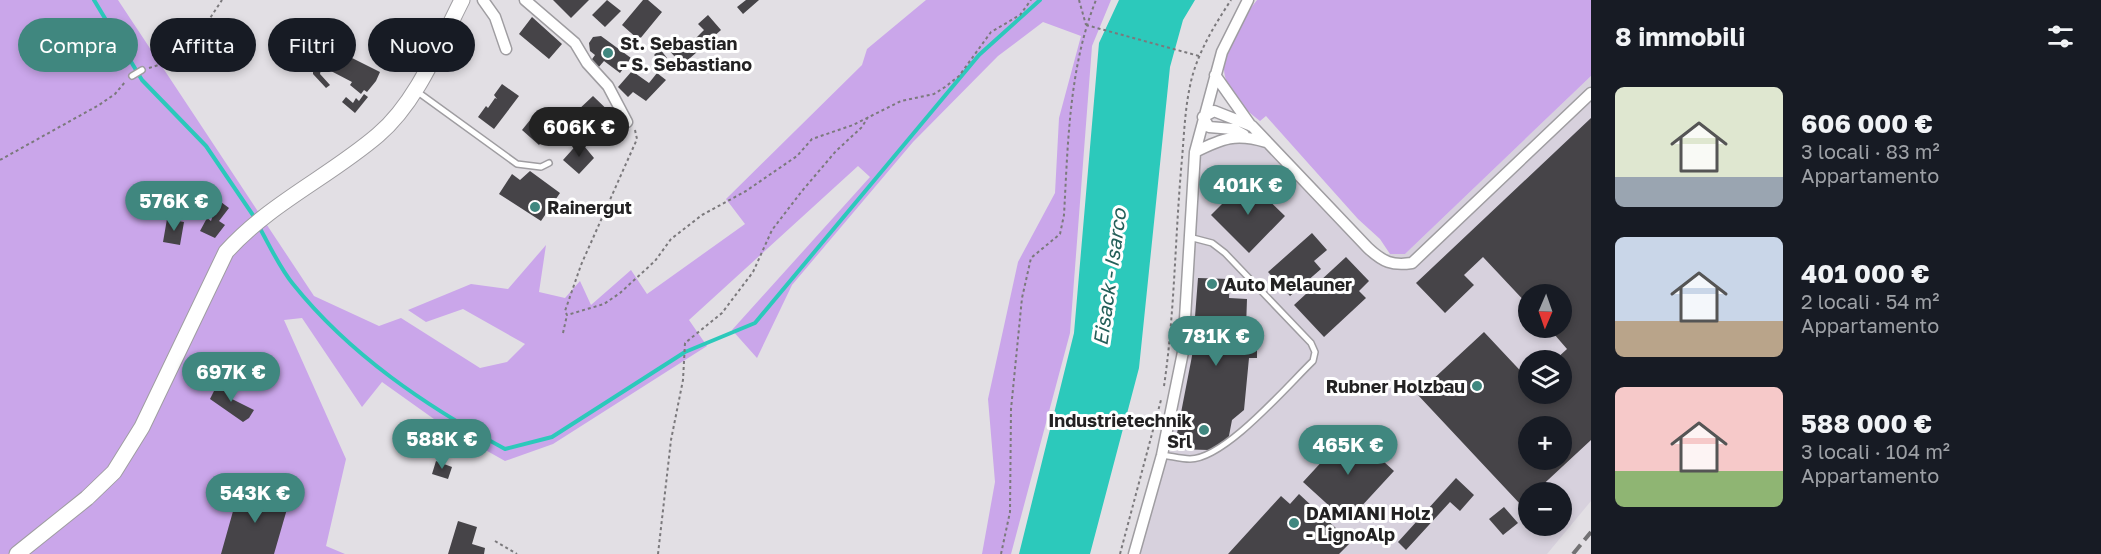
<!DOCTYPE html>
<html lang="it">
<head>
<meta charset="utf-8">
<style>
  body { margin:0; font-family:"Golos Text",sans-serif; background:#20242c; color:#f1f3f6; height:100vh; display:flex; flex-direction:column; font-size:22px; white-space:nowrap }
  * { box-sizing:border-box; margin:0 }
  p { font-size:20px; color:#9ea1a6 }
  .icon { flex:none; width:33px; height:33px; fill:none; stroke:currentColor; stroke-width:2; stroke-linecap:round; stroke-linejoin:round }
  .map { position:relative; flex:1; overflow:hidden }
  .panel { display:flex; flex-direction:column; background:#171b24; width:510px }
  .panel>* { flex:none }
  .guide { position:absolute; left:18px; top:18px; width:570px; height:54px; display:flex; gap:12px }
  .needle { width:39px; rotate:182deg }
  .fabs { position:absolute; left:1518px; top:284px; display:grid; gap:12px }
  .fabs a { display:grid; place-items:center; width:54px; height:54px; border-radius:50%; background:#171b24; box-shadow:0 3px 9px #0003; font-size:30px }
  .price { position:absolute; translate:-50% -51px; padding:0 14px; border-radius:21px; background:#40877f; color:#fff; font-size:20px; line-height:39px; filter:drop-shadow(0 2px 3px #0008) }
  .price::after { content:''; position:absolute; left:50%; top:36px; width:18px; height:14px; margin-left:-9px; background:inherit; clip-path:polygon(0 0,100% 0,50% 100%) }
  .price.current { background:#222; color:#fff }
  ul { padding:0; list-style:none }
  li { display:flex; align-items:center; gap:18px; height:150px; padding:0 24px }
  li span { display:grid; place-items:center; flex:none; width:168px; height:120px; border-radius:9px; color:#555 }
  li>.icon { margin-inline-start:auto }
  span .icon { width:72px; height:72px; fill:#fffc; stroke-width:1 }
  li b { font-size:26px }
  h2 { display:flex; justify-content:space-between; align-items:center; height:72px; padding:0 24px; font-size:26px }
  .pill { padding:0 21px; border-radius:27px; background:#171b24; box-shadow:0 3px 9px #0003; font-size:21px; line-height:54px }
  .pill.current { background:#40877f; color:#fff }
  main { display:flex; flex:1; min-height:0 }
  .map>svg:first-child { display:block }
  .built { fill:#d7d1dd; fill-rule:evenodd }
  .green { fill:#caa6ea }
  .water { fill:#2cc9bb }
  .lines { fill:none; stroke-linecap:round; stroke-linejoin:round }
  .stream { stroke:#2cc9bb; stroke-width:4 }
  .building { fill:#464448; fill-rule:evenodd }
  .lane-casing { stroke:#9f9da1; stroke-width:8 }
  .street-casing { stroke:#9f9da1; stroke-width:13 }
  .secondary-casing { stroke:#9f9da1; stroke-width:17 }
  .path { stroke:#7b797c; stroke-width:2; stroke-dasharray:3 3; stroke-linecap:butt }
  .lane { stroke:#fff; stroke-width:5 }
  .street { stroke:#fff; stroke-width:10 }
  .secondary { stroke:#fff; stroke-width:15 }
  .rail { stroke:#727173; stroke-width:4; stroke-dasharray:12 6; stroke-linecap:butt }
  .poi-dot { fill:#40877f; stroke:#fff; stroke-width:2 }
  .labels { text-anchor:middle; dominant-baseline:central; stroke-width:6; stroke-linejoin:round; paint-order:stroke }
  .poi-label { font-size:18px; font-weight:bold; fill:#232223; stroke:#fff; text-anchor:start }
  .water-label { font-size:20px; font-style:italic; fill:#245f59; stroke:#fff }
</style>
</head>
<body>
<main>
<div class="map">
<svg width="1591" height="554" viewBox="0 0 1591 554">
  <rect width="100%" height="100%" fill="#e2dfe4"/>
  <path class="built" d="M1591,76v425l-44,53h-413l42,-159 19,-243 21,-10h50l114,112h25zM1528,294h34v33h-34zM1528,360h34v33h-34zM1528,426h34v33h-34zM1528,492h34v33h-34z"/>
  <path class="green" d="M0,0h118l196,296 65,30 22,-8 79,50 27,-6 18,-18 -62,-35 -37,13 -18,-12 63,-26 37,5 38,-44 -7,47 26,6 15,-17 11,24 40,-35 16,24 98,-70 -19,-25 136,-134 5,-16 59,-49h185l-19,46 -22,287 -59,221h-29l13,-72 -7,-83 30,-137 37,-69 4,-75 22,-82 -38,-14 -45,34 -85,86 -121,143 -35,73 -25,-28 138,-153 -12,-11 -169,154 18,26 -154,98 -48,17 -57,-32 -66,-47 -20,25 -60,-89 -18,2 62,139 -20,87 19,8h-345z
    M1257,0h334v76l-186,178h-15l-10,-15 -22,-20 -92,-103 -6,5c-54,-41 -41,-72 -3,-121z"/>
  <path class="water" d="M1119,0h76l-12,20 -13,47 -31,301 -49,186h-71l55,-221 25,-290z"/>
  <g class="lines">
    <path class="stream" d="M94,0l48,80 64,66 49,72
      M258,225c11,19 21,42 35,59 57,71 133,122 212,165l47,-12 133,-85 70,-29 224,-268 61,-55"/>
  </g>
  <path class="building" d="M553,0h36l-18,18z
    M607,0l14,11 -16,16 -13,-12z
    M643,0h5l14,12 -23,28 -17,-15z
    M746,0h13l-16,14 -6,-7z
    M708,15l13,15 -18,16 -7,-8 8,-8 -6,-6z
    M532,17l30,27 -13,15 -30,-25z
    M601,36l30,22 -11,15 -16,-12 -6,7 -8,-6 5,-7 -5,-4 -1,-8 4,-6z
    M400,38l15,9 -14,22 -14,-9z
    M679,39l9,11 4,-3 5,5 -15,13 -14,-16z
    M660,49l7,9 -6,5 -7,-8z
    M342,53l38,19 -4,9 -9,11 -3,-2 -3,4 -11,-9 2,-3 -21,-11 -3,-4 3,-4h4z
    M313,66l8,3 -1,5 10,11 -4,3 -13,-14z
    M632,71l17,12 8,-10 9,7 -20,21 -13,-9 -5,5 -10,-10z
    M502,84l17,12 -25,33 -16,-12 8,-11 2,2 7,-10 2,1 -3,-4z
    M364,94l4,3 -13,16 -13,-11 4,-5 7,6 3,-5 3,3z
    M593,96l25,24 -14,12 -19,-17 -18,19 -7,-7z
    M535,114l18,15 -14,16 -17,-15z
    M1591,118v322l-56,52h-7v6l-7,7 -104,-111 67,-62 44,47v14h34v-33h-7l12,-11 -19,-22h14v-33h-34v11l-45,-48 -19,18 10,10 -29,28 -29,-30zM1528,426h34v33h-34z
    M580,141l14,17 -15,16 -16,-14z
    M530,171l30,22 -19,28 -42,-27 13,-20 8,6z
    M1247,179l38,37 -36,37 -38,-38z
    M217,199l12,9 -10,13 6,4 -10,13 -15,-7 7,-13 4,3 1,-3z
    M167,219l17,3 -4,23 -17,-3z
    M1312,233l15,17 -13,11 7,8 -31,27 -22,-24z
    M1346,257l23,24 -10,10 7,7 -42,39 -30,-32z
    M1198,278l32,1 -1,19 18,1 -1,29 11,1v29h-8l-5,52 -12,10 -4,21 -19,9 -35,-1 18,-93z
    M218,383l15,9 -3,6 24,12 -5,8 -6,4 -33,-23z
    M1350,431l44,40 -47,51 -44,-40z
    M436,461l16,6 -4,12 -16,-5z
    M1456,478l18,17 -14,16 -10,-9 -44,48 -8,-8z
    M241,482l5,10 35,9 9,-4 4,8 -7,4 -13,45h-53l16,-57 -5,-10z
    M1299,494l52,48 -12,12h-111l53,-58 9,8z
    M1504,507l14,16 -15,12 -14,-16z
    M458,521l19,6 -5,17 13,4 -1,6h-36z"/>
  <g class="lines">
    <g class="lane-casing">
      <path id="lane" d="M132,76l10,-6
        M415,90l102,74 24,3 8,-4
        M1162,455c9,1 19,4 28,4 35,0 97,-73 123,-98l2,-9 -4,-9 -86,-90 -13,-10 -23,-6"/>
    </g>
    <g class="street-casing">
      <path id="street" d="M483,0l12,17 11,32
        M525,0l50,43 12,20 21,23 19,36
        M1215,75l36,51
        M1203,117l11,-6 38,15 116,122c15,14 24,18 44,15l179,-170
        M1203,117l6,10 24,2 11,6
        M1195,152c28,-14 41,-19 71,-10
        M1134,554l28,-99 21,-103 12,-200 27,-100 26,-52"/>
    </g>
    <g class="secondary-casing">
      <path id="secondary" d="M17,554l70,-56 27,-26 28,-45 84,-175c44,-49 103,-75 152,-117 39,-33 61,-90 84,-135"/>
    </g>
    <path class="path" d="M1079,0l7,25
      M1086,25l113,31
      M149,68l32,-10 12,-14 29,-44
      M635,130l2,9 -56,126 -16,46 2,4 37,-11 16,-11 35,-32 16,-22 31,-24 44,-24 51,-35 15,-17 41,-14 48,-24 33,-7 11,-7 14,-11 32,-44 29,-17 11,-15
      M0,160l99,-55 16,-11 10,-12
      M563,333l4,-18
      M1164,386c11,-75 11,-152 18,-227 2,-24 3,-50 8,-73 6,-31 24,-60 41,-86
      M495,541l22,13
      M658,554l13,-114 12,-60 2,-37 37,-30 31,-41 19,-42 30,-39 34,-40 26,-24 6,-10
      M1001,554l9,-42 1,-103 11,-111 9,-40 29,-24 4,-19c4,-72 5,-148 32,-215
      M1120,554l41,-154"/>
    <use href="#lane" class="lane"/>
    <use href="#street" class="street"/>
    <use href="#secondary" class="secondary"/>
    <path class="rail" d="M1573,554l18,-22"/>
  </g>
  <g class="poi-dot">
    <circle cx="608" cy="53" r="6"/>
    <circle cx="535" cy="207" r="6"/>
    <circle cx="1212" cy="284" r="6"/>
    <circle cx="1477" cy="386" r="6"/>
    <circle cx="1204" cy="430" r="6"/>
    <circle cx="1294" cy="523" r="6"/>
  </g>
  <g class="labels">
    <g class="poi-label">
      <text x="620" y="43">St. Sebastian<tspan x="620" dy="21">- S. Sebastiano</tspan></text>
      <text x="547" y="207">Rainergut</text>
      <text x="1224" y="284">Auto Melauner</text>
      <text x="1465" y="386" text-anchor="end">Rubner Holzbau</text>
      <text x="1192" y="420" text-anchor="end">Industrietechnik<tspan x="1192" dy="21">Srl</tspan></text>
      <text x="1306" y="513">DAMIANI Holz<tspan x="1306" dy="21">- LignoAlp</tspan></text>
    </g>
    <g class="water-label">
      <text transform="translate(1109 277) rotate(-82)">Eisack - Isarco</text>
    </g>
  </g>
</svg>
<div class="fabs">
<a><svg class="needle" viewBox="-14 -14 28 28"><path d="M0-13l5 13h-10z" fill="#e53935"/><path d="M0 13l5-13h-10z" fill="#9ea1a6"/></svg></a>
<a><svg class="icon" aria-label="layers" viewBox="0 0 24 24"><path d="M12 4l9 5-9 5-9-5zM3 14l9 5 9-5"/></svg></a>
<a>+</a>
<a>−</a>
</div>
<b class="price current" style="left:579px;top:158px">606K €</b>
<b class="price" style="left:1248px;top:216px">401K €</b>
<b class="price" style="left:174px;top:232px">576K €</b>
<b class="price" style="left:1216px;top:367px">781K €</b>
<b class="price" style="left:231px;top:403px">697K €</b>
<b class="price" style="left:442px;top:470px">588K €</b>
<b class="price" style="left:1348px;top:476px">465K €</b>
<b class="price" style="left:255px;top:524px">543K €</b>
<div class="guide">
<a class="pill current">Compra</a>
<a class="pill">Affitta</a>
<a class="pill">Filtri</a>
<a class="pill">Nuovo</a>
</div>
</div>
<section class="panel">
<h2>8 immobili<svg class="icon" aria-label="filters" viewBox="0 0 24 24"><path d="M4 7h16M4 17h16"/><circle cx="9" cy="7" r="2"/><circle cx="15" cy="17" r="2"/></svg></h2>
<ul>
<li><span style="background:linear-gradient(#dfe7d0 75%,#9aa5b1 0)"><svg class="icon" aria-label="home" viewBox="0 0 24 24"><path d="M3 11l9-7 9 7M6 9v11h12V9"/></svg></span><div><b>606 000 €</b><p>3 locali · 83 m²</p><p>Appartamento</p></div></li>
<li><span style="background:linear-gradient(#c9d6e8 70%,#b9a48a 0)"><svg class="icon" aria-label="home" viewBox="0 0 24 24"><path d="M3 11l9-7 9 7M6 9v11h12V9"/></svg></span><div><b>401 000 €</b><p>2 locali · 54 m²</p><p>Appartamento</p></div></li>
<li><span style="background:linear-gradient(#f6c9c9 70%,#8fb573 0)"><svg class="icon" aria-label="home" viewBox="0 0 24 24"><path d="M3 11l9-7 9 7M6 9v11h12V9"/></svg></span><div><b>588 000 €</b><p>3 locali · 104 m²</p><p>Appartamento</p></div></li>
</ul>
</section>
</main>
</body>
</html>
